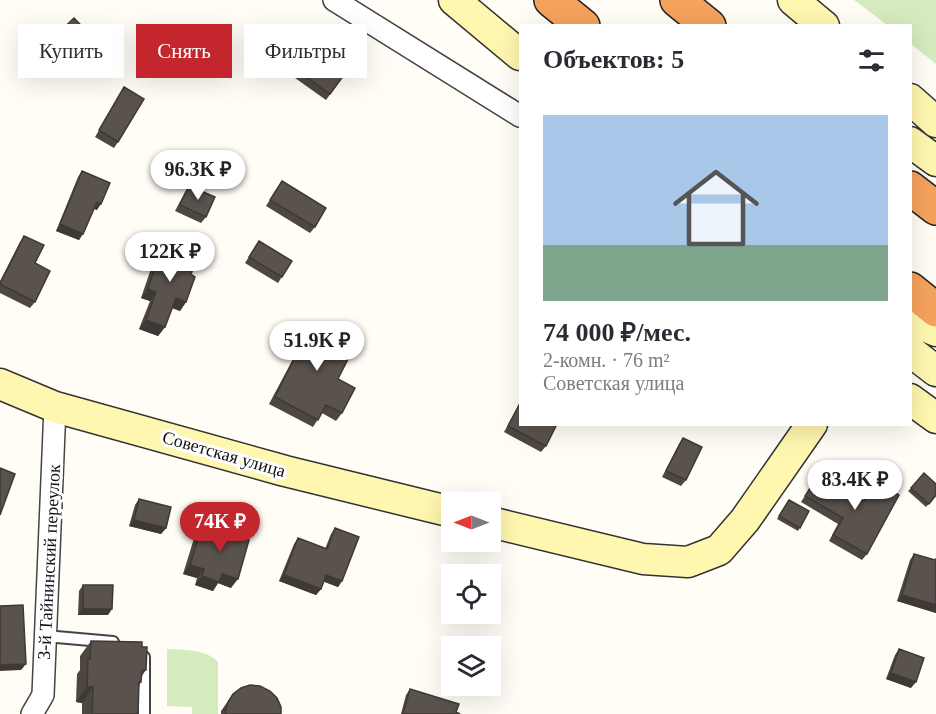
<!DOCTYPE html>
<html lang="ru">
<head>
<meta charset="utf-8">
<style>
  body { margin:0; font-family:Georgia,serif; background:#f2f2f3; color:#2b2b33; height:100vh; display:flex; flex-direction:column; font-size:22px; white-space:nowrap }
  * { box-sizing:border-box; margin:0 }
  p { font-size:20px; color:#7c7c81 }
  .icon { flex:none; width:33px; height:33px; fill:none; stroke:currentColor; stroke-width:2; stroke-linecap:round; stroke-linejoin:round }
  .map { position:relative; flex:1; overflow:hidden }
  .sheet { position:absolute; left:519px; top:24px; width:393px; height:402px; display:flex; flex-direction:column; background:#fff; border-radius:0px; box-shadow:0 6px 24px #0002 }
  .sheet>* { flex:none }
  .top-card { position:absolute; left:18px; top:24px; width:411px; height:54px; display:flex; gap:12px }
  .needle { width:39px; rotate:270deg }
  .controls { position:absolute; left:441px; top:492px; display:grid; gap:12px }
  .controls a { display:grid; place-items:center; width:60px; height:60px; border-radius:0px; background:#fff; box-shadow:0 6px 24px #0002; font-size:30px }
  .price { position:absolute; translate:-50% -51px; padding:0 14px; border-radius:21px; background:#fff; color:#222; font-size:20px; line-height:39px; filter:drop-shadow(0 2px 3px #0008) }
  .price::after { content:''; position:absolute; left:50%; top:36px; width:18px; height:14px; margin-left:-9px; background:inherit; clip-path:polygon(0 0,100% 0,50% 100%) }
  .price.current { background:#c4262e; color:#fff }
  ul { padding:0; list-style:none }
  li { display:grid; align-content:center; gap:12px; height:318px; padding:0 24px }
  li span { display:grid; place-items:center; height:186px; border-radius:0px; color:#555 }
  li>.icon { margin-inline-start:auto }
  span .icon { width:108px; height:108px; fill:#fffc; stroke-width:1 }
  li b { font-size:26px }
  h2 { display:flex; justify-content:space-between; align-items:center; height:72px; padding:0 24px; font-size:26px }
  .tag { padding:0 21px; border-radius:0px; background:#fff; box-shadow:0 6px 24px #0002; font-size:21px; line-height:54px }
  .tag.current { background:#c4262e; color:#fff }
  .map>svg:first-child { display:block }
  .green { fill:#d5ebbd }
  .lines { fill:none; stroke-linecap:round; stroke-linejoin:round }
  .lane-casing { stroke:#444; stroke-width:14 }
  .street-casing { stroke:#444; stroke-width:24 }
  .secondary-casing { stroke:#333; stroke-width:33 }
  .highway-casing { stroke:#222; stroke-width:36 }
  .lane { stroke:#fff; stroke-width:10 }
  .street { stroke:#fff; stroke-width:21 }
  .secondary { stroke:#fff6b0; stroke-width:30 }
  .highway { stroke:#f5a25d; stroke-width:33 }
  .wall { fill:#4d4742 }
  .shaded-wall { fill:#3f3936 }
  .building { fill:#5a524d; stroke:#3f3936; stroke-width:1.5 }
  .labels { text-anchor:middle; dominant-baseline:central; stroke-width:6; stroke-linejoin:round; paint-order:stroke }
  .street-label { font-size:18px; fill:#111; stroke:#fff }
</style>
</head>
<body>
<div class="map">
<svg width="936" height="714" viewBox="0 0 936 714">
  <rect width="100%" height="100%" fill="#fffdf5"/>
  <path class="green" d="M854,0h82v64l-25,-20 -1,-18 -23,-1z
    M167,649c16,1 40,0 51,13v52h-26v-7l-25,-1z"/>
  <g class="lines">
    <g class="lane-casing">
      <path id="lane" d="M45,636l68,6
        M144,657v57"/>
    </g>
    <g class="street-casing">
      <path id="street" d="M334,0l186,116
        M32,714l11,-19 12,-288"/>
    </g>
    <g class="secondary-casing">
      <path id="secondary" d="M454,0l66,55
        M793,0l31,26
        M910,99l26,23
        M910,142l26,19
        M910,320l26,11
        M910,351l26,20
        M0,384l55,23 230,64 167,41
        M910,399l26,19
        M490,522l153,37 45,3 31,-12 26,-30 67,-96"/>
    </g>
    <g class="highway-casing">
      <path id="highway" d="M551,0l32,26
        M677,0l32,26
        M910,188l26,20
        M910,289l26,21"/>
    </g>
    <use href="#lane" class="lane"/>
    <use href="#street" class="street"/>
    <use href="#secondary" class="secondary"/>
    <use href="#highway" class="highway"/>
  </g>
  <path class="wall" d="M52,39l42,10 -23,22 -24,-26z
    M309,44l38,27 -21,29 -38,-27z
    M124,88l-6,54 -4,6 -19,-11z
    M82,171l15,39 -3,-1 -15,31 -23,-9 22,-54z
    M282,181l33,46 -5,6 -44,-27z
    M189,186l17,31 -5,6 -26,-12 10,-19z
    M24,236l11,66 -5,6 -30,-15v-12l20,-39z
    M259,241l33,20 -14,22 -33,-20z
    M162,245l29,29 -5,28 -6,9 -8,-3 -7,19 -7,9 -19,-7 11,-28 -9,-3 15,-44z
    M289,324l32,19 10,-17 11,87 -6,8 -14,-8 -9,14 -44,-23 24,-45 -19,-11z
    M520,403l26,43 -5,6 -37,-20z
    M683,438l3,42 -5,6 -19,-9 17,-33z
    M819,474l45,27 12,-20 -9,73 -5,6 -33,-19 9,-17 -37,-22z
    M911,488l25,8 -10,11 -18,-16z
    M139,499l27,29 -5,6 -32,-8 6,-21z
    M789,500l20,11 -11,20 -21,-12z
    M218,523l15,12 -2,53 -13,-5 -5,8 -18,-6 2,-7 -14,-4 12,-39 7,-9 11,3z
    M335,528l7,53 -4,6 -15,-6 -2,8 -5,6 -37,-14 15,-37 4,-6 27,11 6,-15z
    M914,554l21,6 1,-2v55l-39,-12 13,-41z
    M83,585l25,30h-30l1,-24z
    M91,641l51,6 4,23 -5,7v5l-2,4 -1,28h-56v-11l-6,-1 1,-28 3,-4v-14z
    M899,649l12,39 -25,-9 9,-24z
    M410,689l50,25h-59l5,-19z
    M233,694l48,20h-60v-3z"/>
  <path class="shaded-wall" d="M98,43l-4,6 -23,22 5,-7z
    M97,202l4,2 -4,6 -4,-2z
    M60,224l23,10 -4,6 -23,-9z
    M148,289l8,3 -6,9 -9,-3z
    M176,298l10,4 -6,9 -10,-4z
    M146,320l19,7 -7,9 -19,-7z
    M134,520l32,8 -5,6 -32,-8z
    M190,565l14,4 -7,9 -14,-4z
    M222,574l16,5 -7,9 -13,-5 -5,8 -18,-6 7,-9z
    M284,575l37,14 -5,6 -37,-14z
    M326,575l16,6 -4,6 -16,-6z
    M902,595l34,10v8l-39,-12z
    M83,609h29l-4,6h-30z
    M26,664l-5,6 -21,1v-6z
    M891,673l25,9 -5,6 -25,-9z
    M87,687h6l-11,16 -6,-1z"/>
  <path class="building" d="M74,18l24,25 -22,21 -24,-25z
    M309,44l38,27 -17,23 -37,-27z
    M124,87l20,12 -26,43 -19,-12z
    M82,171l28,12 -9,21 -4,-2 -14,32 -23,-10z
    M282,181l44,27 -11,19 -45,-27z
    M189,186l26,11 -9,20 -26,-12z
    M24,236l20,9 -9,18 15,8 -15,31 -35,-18z
    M259,241l33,20 -10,16 -33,-20z
    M162,245l35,14 -6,15 4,3 -9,25 -10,-4 -11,29 -19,-7 10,-28 -8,-3z
    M289,324l33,20 9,-18 27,13 -20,40 17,9 -13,25 -16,-8 -8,15 -43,-23 23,-46 -19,-10z
    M520,403v21h37l-11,22 -38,-20z
    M683,438l19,9 -16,33 -20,-9z
    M0,468l15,6 -15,41z
    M924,473l12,11v11l-7,9 -18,-16z
    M819,474l45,27 12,-20 23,14 -32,59 -34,-19 10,-17 -38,-22z
    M139,499l32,8 -5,21 -32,-8z
    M789,500l20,11 -9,17 -21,-12z
    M218,523l17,5 -2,7 16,5 -11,39 -16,-5 -3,8 -17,-6 2,-7 -14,-4 12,-39 14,4z
    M335,528l24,9 -17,44 -16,-6 -5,14 -37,-14 14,-37 29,11z
    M914,554l21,6 1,-1v46l-34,-10z
    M83,585h30l-1,24h-29z
    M23,605l3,59 -26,1v-59z
    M91,641l51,1v5h5l-1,23h-4l-1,12h-2l-1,32h-46l1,-27h-6l1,-28h2z
    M899,649l25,9 -8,24 -25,-9z
    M250,685l10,1 10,5 7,7 4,9v7h-55l-1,-2 3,-10 5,-8 8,-6z
    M410,689l49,15 -3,8 4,2h-57z"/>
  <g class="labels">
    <g class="street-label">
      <text transform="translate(224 454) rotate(16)">Советская улица</text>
      <text transform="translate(49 562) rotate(-87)">3-й Тайнинский переулок</text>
    </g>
  </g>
</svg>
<div class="controls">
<a><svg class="needle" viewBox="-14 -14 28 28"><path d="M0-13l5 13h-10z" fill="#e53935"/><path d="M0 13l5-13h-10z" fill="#7c7c81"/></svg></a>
<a><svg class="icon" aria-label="locate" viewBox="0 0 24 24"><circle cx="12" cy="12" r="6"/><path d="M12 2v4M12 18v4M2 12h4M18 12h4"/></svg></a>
<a><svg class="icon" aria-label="layers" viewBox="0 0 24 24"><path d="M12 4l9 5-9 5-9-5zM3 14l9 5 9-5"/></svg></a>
</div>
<b class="price" style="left:198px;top:201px">96.3K ₽</b>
<b class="price" style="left:170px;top:283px">122K ₽</b>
<b class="price" style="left:317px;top:372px">51.9K ₽</b>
<b class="price" style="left:855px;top:511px">83.4K ₽</b>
<b class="price current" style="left:220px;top:553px">74K ₽</b>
<div class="top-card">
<a class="tag">Купить</a>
<a class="tag current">Снять</a>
<a class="tag">Фильтры</a>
</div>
<section class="sheet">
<h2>Объектов: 5<svg class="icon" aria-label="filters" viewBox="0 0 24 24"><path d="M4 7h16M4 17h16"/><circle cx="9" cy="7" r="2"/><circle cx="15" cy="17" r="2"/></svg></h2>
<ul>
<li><span style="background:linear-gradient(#a9c7e8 70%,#7fa58c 0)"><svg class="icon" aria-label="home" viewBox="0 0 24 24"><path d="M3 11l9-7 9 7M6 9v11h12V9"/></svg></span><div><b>74 000 ₽/мес.</b><p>2-комн. · 76 m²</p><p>Советская улица</p></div></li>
</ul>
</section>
</div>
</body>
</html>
